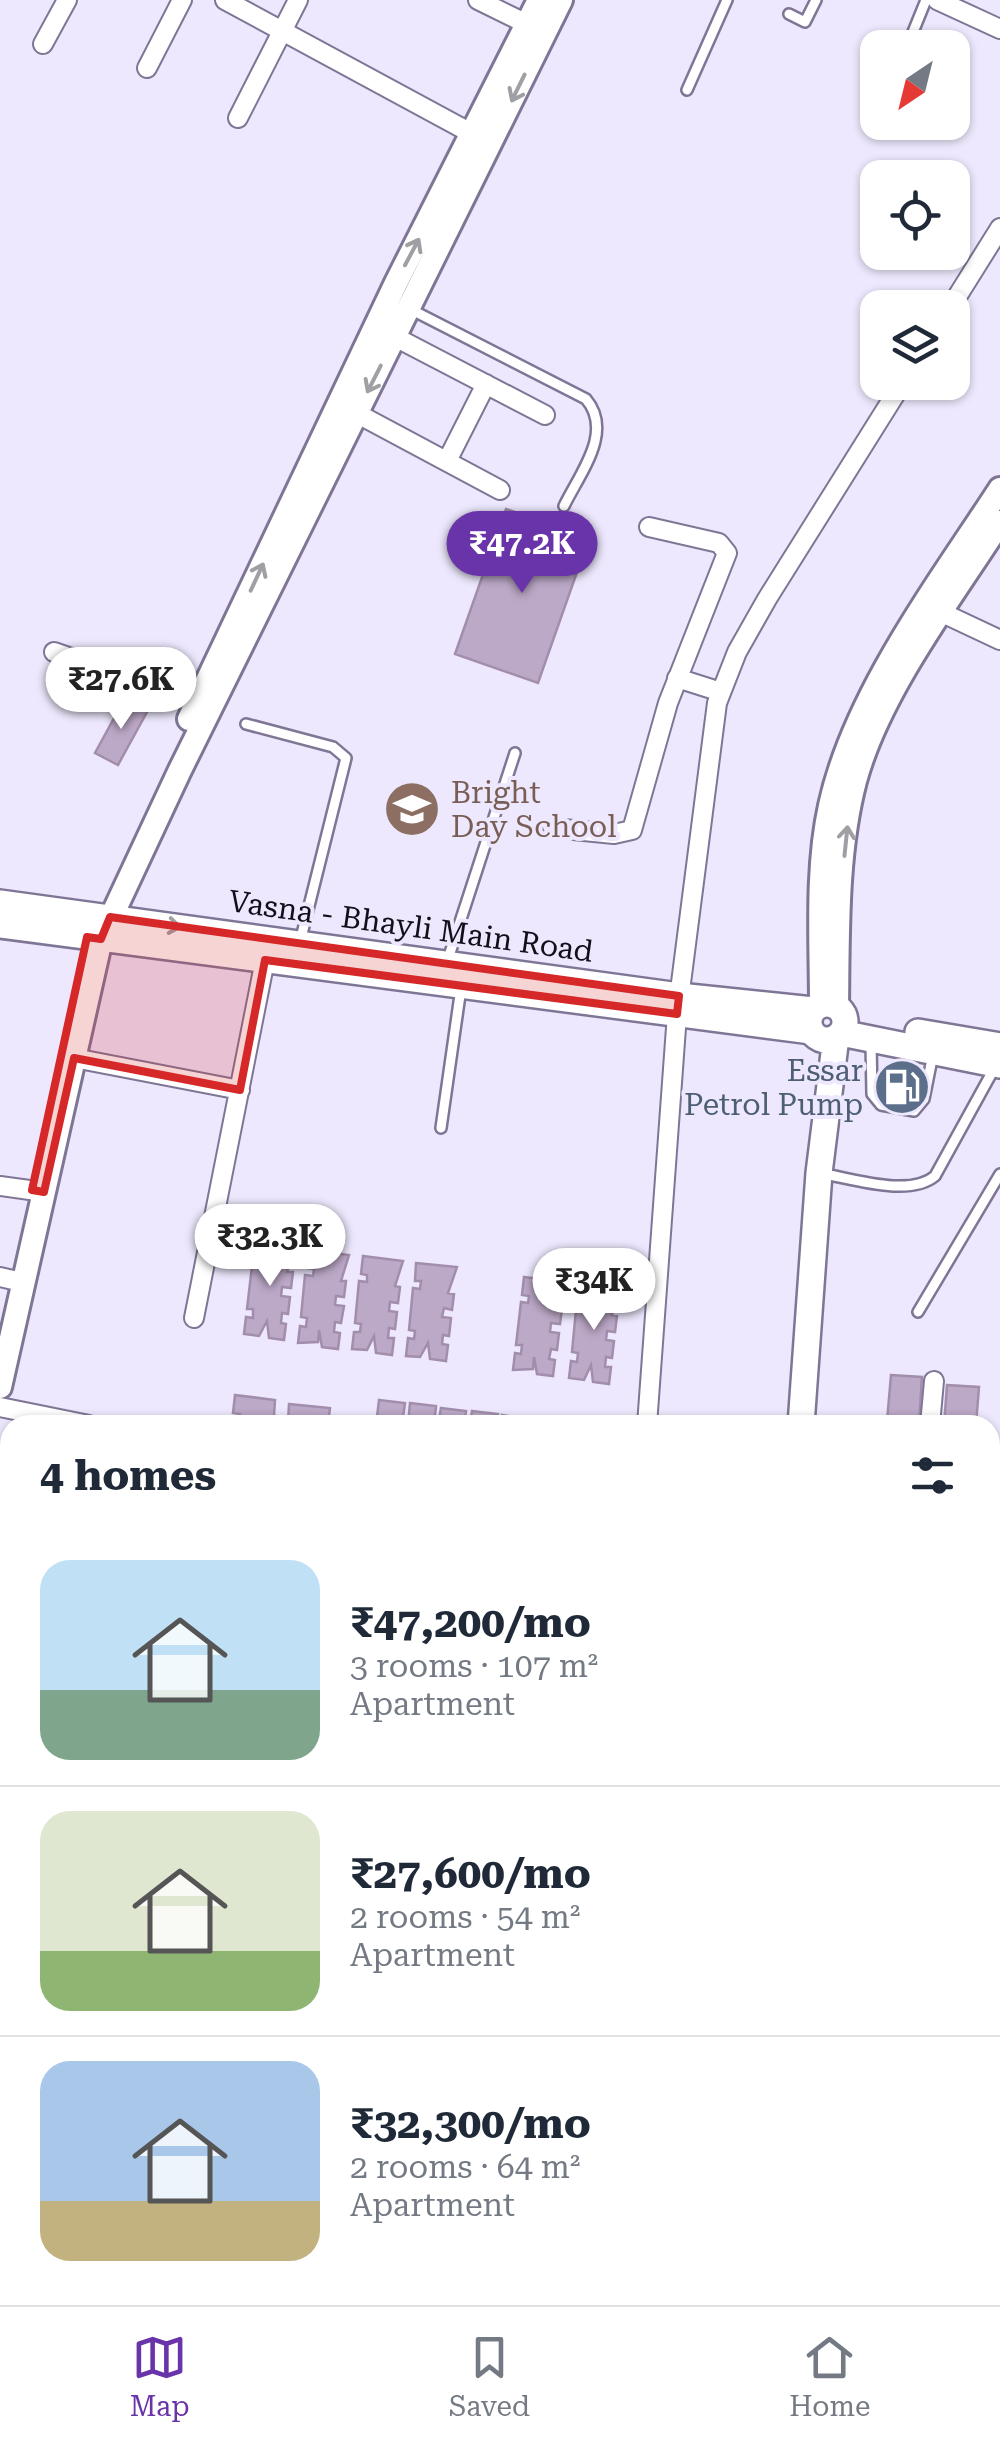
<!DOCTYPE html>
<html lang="en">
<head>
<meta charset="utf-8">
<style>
  body { margin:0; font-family:"Roboto Serif",serif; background:#f2f2f3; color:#1f2937; height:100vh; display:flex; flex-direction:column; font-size:38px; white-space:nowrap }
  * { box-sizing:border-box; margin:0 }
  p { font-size:32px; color:#747a83 }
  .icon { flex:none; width:55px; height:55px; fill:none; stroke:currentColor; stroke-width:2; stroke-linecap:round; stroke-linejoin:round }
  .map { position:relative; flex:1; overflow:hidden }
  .sheet { position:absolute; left:0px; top:1415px; width:1000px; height:890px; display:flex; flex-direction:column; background:#fff; border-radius:30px 30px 0 0; box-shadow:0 2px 8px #0004 }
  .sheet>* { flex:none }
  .needle { width:65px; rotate:215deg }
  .fabs { position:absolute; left:860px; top:30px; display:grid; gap:20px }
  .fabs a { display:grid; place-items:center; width:110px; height:110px; border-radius:20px; background:#fff; box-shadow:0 2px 8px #0004; font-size:50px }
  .price { position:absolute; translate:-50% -85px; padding:0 22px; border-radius:35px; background:#fff; color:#222; font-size:32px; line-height:65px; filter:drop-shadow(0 2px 5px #0008) }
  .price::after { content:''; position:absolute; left:50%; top:60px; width:30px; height:22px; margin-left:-15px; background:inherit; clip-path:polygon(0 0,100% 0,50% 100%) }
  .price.selected { background:#6933a9; color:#fff }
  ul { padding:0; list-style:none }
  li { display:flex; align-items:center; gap:30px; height:250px; padding:0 40px }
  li+li { border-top:2px solid #e0e1e3 }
  li span { display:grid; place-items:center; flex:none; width:280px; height:200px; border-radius:30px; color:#555 }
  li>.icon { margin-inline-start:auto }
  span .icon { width:120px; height:120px; fill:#fffc; stroke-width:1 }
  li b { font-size:42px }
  h2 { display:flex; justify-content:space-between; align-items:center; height:120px; padding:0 40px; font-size:42px }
  .dock { display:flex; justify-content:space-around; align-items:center; height:140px; border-top:2px solid #e0e1e3; background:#fff; font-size:28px; color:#747a83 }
  .dock a { display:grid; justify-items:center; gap:5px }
  .dock .selected { color:#6933a9 }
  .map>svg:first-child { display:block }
  .building { fill:#bca8c7; stroke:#a28eac; stroke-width:2.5 }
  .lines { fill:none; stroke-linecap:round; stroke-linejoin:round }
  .service-casing { stroke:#7f7696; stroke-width:14 }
  .minor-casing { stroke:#7f7696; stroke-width:22 }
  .tertiary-casing { stroke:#7f7696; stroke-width:28 }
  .secondary-casing { stroke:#7f7696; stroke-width:30 }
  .service { stroke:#fff; stroke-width:9 }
  .minor { stroke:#fff; stroke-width:18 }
  .tertiary { stroke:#fff; stroke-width:22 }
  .secondary { stroke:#fff; stroke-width:25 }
  .oneway { stroke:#a09fa4 }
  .marked { fill:#d62828; fill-opacity:0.2; stroke:#d62828; stroke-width:8; stroke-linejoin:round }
  .labels { text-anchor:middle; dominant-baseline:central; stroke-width:8; stroke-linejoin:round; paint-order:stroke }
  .education-label { font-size:30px; fill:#785e54; stroke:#ede8fd; text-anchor:start }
  .street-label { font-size:30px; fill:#120f1b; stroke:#ede8fd }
  .service-label { font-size:30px; fill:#4e5e75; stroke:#ede8fd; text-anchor:end }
</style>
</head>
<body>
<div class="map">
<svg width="1000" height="2305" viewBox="0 0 1000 2305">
  <rect width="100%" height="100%" fill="#ede8fd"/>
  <path class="building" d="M506,509l83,29 -51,145 -83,-29z
    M124,700l23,12 -29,53 -23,-12z
    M255,1241l41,5 -9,26h6l-2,16 -9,-1 -1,9 9,1 -2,17 -6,-1 -1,10 5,1 -2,16 -15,-2 -2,-17 -8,15 -15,-2 2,-17 7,1v-9h-6l5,-43 7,1 1,-7 -7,-1z
    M309,1250l40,5 -8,26h5l-2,16 -8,-1 -1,9 9,1 -3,17 -6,-1 -1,10 6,1 -2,16 -16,-2 -3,-17 -1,12 -20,1 2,-17 6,1 1,-9 -6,-1 4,-42 8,1 1,-7 -7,-1z
    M363,1256l40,5 -8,25 5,1 -2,16 -8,-1 -1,9 8,1 -2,17 -6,-1 -1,10h6l-2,17 -16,-2 -2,-17 -7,14 -15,-1 2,-17h6l1,-8 -6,-1 4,-42 8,1v-7l-6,-1z
    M416,1263l41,4 -9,26 6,1 -2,16 -8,-2 -2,9 9,1 -2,18 -6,-1 -1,9 6,1 -2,16 -16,-2 -2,-16 -8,14 -14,-1 2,-18 6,1 1,-8 -6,-1 4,-42 7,1 1,-8h-6z
    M524,1277l40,5 -8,26 6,1 -2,15 -9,-1 -1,9 9,1 -2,17 -6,-1 -2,10 6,1 -2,16 -16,-2 -3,-17 -1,12 -20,1 2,-17 6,1 1,-9h-6l5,-43 7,1 1,-7 -7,-1z
    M580,1285l40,5 -8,25 5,1 -2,16 -8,-1 -1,9 8,1 -2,17 -6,-1 -1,10h6l-2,17 -16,-2 -2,-17 -7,15 -15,-2 2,-17 6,1 1,-9 -6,-1 4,-42 8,1v-7l-6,-1z
    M891,1375l31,2 -3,46 -32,-2z
    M947,1385l32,2 -3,38h-32z
    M235,1395l40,5 -1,16 -6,1 -1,8h-36l1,-5 7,1 1,-7 -7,-1z
    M379,1400l26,3 -3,22h-26z
    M410,1403l26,3 -2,19h-26z
    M289,1404l41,4 -2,17h-34l-6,-4z
    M441,1408l25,3 -2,14h-26z
    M472,1411l26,3 -2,11h-26z
    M502,1415l26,4 -1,6h-26z
    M532,1417l26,3 -1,5h-26z
    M990,1608h7l-2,31h-5z
    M0,1631l10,2v29l-10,-2z
    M990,1771l9,1 -2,44h-7z
    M990,1882l10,1v44l-10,-1z
    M0,2282l10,3v10h11l-2,10h-19z
    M27,2295h17l20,5 -1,5h-39z
    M293,2295h34l-2,6 7,4h-41z
    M367,2295l2,7 2,-7h18l-2,10h-34l2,-8 -5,-1z"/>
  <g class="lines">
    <g class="service-casing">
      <path id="service" d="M926,0l-15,37 23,11
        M789,14l16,8 11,-22
        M687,90l40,-90
        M410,309l176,90c28,33 -6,74 -22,107
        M246,724l87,23 13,11 -46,184
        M448,959l67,-206
        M871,1044l1,50 9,11 33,6 10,-12 9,-45
        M441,1128l20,-140
        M819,1173c32,5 90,25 116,3l60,-109
        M918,1312l82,-138"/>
    </g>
    <g class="minor-casing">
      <path id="minor" d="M225,0l257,139
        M478,0l49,24
        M937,0l63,29
        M43,44l24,-44
        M147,68l35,-68
        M238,118l60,-118
        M950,308l50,-80
        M395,337l150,78
        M356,413l144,77
        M447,461l39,-77
        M932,608l68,32
        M54,652l155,54
        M677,678l44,14
        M553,828l61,6 18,-4 36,-127 59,-150 -8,-10 -70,-16
        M74,1058l166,32
        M0,1186l44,6
        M0,1277l13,3
        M194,1318l71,-358
        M0,1407l89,18
        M647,1425l30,-411 40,-311 20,-51 30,-53 136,-217
        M930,1425l4,-44
        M990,1562h10
        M990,1658h10
        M0,1681l10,3
        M990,1859l10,1
        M0,1965l10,2
        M0,1983l10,2
        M990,2081h10
        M990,2207l8,-99
        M571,2305l1,-10"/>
    </g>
    <g class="tertiary-casing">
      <path id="tertiary" d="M189,719l207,-436 143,-283
        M821,1005c0,-64 -5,-136 9,-199 24,-111 109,-223 170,-317
        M837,1008c1,-74 -1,-155 18,-227 24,-89 96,-182 145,-259
        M0,1387l101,-448 79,-169 381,-770"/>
    </g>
    <g class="secondary-casing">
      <path id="secondary" d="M0,903l679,93 134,14
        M0,925l811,106
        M809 1022a18 18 0 1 1 36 0a18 18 0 1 1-36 0Z
        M918,1032l82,14
        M841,1033l159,32
        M801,1425l18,-252 17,-136
        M714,2305v-10"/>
    </g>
    <use href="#service" class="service"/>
    <use href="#minor" class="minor"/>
    <use href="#tertiary" class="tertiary"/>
    <use href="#secondary" class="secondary"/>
  </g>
  <defs><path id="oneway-shaft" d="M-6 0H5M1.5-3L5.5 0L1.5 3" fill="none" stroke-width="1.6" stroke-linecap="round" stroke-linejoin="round" transform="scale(2.5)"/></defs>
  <g class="oneway">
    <use href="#oneway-shaft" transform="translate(518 88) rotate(116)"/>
    <use href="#oneway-shaft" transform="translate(412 252) rotate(-62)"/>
    <use href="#oneway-shaft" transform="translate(374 379) rotate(117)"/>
    <use href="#oneway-shaft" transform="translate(257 577) rotate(-65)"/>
    <use href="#oneway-shaft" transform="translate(846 841) rotate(-84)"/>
    <use href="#oneway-shaft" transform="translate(166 925) rotate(8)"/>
  </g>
  <path class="marked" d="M110,917l569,79 -2,18 -412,-54 -25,130 -166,-32 -30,134 -12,-2 55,-253 14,2z"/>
  <defs>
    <g id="school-disc" transform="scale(2.875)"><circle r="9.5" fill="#8d6e63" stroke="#ede8fd"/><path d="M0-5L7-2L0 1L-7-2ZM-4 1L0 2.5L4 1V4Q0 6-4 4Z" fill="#fff"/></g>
    <g id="fuel-disc" transform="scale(2.875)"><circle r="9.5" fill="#5c6f8a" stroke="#ede8fd"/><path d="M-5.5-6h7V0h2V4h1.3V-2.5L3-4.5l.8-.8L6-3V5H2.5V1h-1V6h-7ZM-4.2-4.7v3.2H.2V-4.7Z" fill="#fff"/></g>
  </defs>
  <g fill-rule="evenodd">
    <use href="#school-disc" x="412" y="809"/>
    <use href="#fuel-disc" x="902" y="1087"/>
  </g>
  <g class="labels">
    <g class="education-label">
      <text x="451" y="792">Bright<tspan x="451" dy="34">Day School</tspan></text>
    </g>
    <g class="street-label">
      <text transform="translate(411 926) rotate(8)">Vasna - Bhayli Main Road</text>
    </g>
    <g class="service-label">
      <text x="863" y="1070">Essar<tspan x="863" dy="34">Petrol Pump</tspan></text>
    </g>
  </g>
</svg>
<div class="fabs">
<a><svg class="needle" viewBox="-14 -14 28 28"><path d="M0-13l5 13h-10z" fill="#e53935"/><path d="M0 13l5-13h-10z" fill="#747a83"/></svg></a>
<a><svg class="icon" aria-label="locate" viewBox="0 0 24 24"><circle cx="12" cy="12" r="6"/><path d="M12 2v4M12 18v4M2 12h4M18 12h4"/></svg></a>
<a><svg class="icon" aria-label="layers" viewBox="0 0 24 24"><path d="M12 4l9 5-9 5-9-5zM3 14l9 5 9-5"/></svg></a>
</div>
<b class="price selected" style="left:522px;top:596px">₹47.2K</b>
<b class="price" style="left:121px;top:732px">₹27.6K</b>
<b class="price" style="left:270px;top:1289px">₹32.3K</b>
<b class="price" style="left:594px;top:1333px">₹34K</b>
<section class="sheet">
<h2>4 homes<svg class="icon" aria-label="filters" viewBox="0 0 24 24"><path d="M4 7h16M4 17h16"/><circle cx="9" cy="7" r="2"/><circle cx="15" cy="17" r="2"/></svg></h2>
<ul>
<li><span style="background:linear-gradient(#bfe0f5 65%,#7fa58c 0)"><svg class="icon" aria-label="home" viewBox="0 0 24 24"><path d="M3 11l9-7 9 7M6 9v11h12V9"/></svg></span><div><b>₹47,200/mo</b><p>3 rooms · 107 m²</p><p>Apartment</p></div></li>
<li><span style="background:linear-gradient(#dfe7d0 70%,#8fb573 0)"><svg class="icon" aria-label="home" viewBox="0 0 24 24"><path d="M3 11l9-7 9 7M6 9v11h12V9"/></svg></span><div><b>₹27,600/mo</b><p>2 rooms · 54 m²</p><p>Apartment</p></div></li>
<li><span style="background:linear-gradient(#a9c7e8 70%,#c2b280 0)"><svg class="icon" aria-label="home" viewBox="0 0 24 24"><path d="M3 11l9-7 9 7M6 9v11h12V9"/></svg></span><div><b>₹32,300/mo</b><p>2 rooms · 64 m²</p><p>Apartment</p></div></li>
</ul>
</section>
</div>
<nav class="dock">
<a class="selected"><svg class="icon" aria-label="map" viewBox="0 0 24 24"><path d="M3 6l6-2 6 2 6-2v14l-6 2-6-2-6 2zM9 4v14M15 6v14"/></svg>Map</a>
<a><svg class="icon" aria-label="saved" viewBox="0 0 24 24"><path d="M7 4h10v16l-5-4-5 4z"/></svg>Saved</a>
<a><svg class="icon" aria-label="home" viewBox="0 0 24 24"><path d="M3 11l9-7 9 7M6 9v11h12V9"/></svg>Home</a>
</nav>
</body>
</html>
